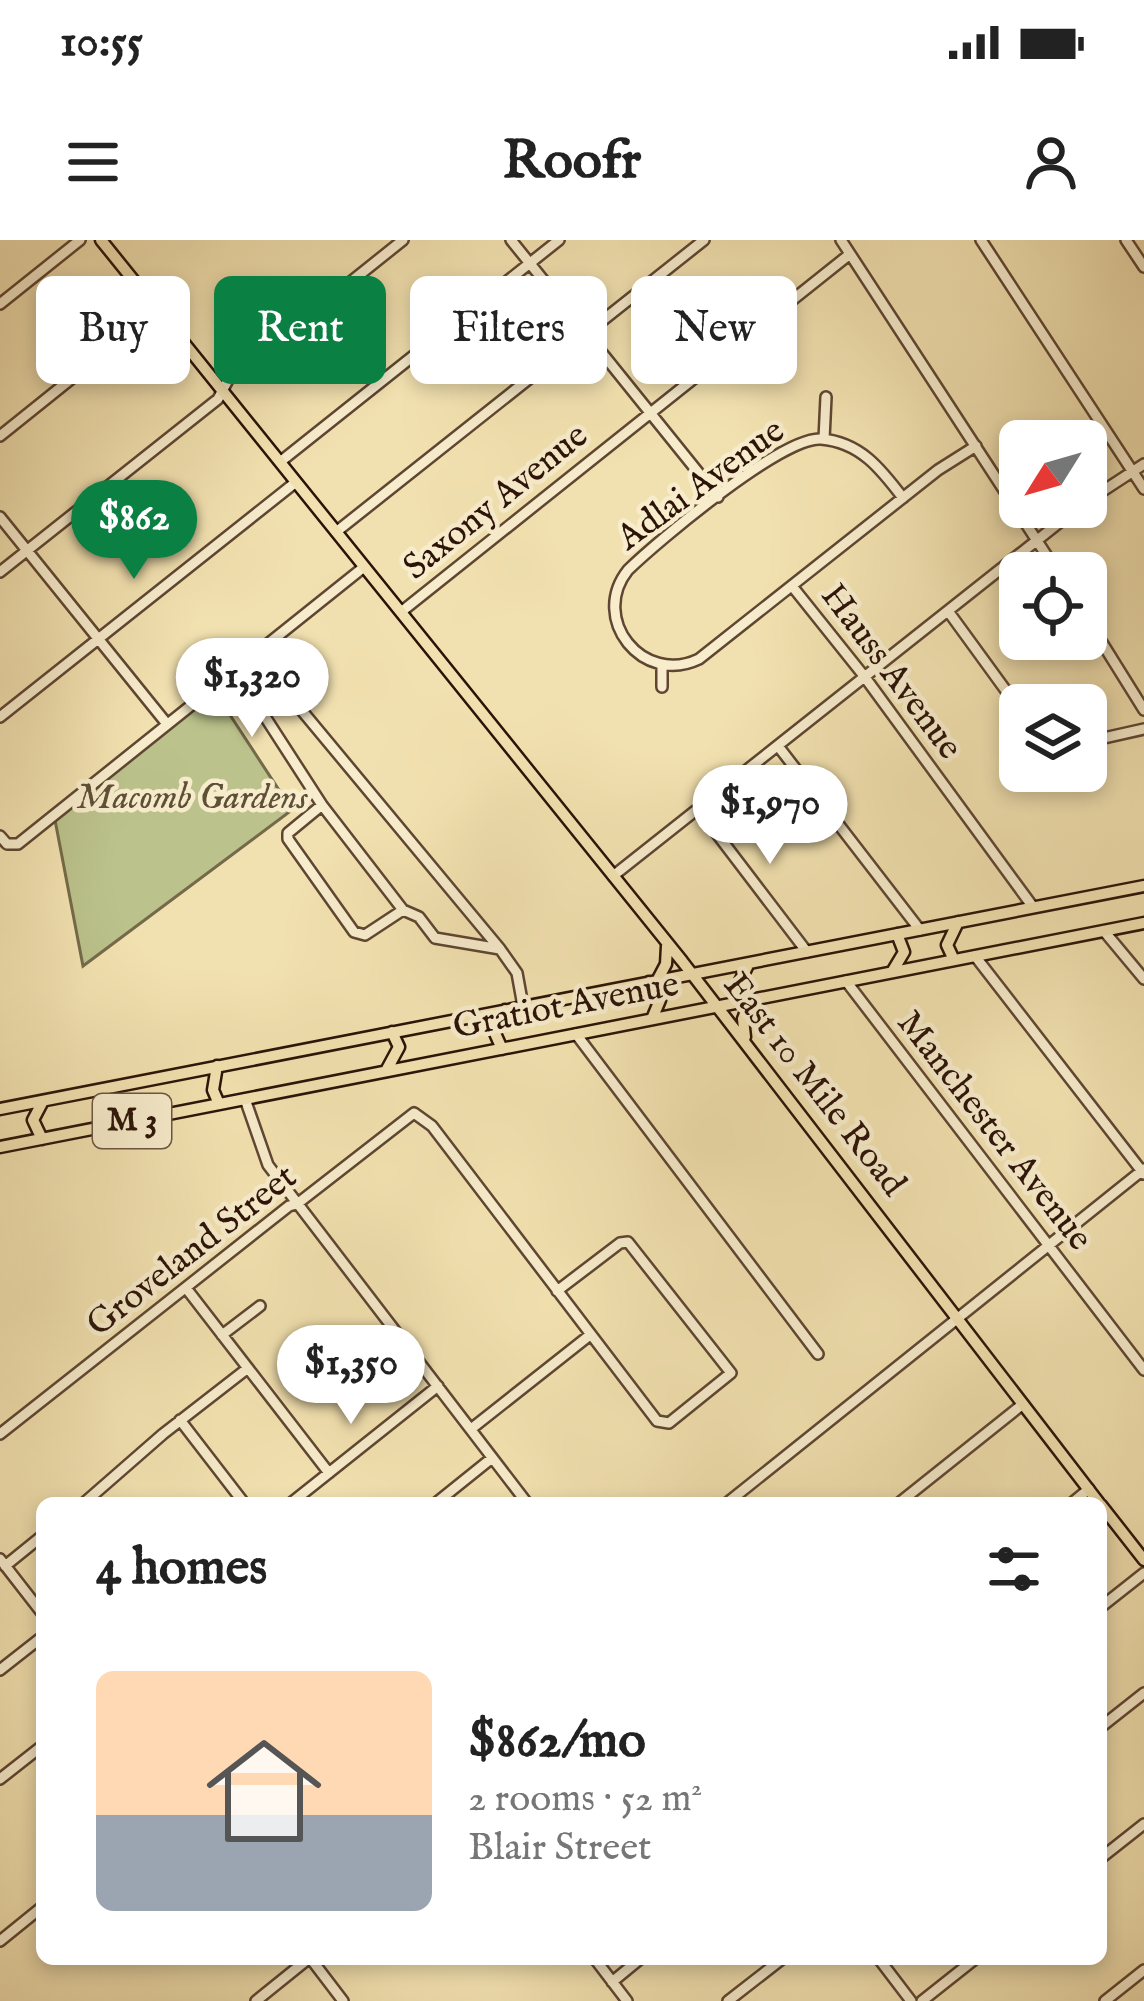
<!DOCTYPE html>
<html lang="en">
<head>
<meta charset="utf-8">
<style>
  body { margin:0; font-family:"IM FELL English",serif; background:#f6f6f6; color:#222; height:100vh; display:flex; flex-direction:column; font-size:45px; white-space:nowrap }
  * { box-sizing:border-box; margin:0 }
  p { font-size:39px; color:#767676 }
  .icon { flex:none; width:66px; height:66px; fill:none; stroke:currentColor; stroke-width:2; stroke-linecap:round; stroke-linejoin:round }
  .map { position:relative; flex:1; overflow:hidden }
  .sheet { position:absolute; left:36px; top:1257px; width:1071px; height:468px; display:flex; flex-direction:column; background:#fff; border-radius:18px; box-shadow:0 6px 18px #0003 }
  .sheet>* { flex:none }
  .guide { position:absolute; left:36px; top:36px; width:1074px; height:108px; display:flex; gap:24px }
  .needle { width:78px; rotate:233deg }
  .fabs { position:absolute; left:999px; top:180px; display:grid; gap:24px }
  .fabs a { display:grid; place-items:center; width:108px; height:108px; border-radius:18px; background:#fff; box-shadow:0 6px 18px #0003; font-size:60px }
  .price { position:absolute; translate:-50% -102px; padding:0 27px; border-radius:42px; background:#fff; color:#222; font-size:39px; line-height:78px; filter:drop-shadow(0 3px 6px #0008) }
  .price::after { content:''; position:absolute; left:50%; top:72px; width:36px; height:27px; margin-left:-18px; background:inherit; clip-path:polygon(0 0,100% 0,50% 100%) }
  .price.selected { background:#0b8043; color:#fff }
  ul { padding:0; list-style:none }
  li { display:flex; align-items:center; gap:36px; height:300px; padding:0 60px }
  li span { display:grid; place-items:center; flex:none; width:336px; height:240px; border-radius:18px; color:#555 }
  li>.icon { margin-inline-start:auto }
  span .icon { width:144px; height:144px; fill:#fffc; stroke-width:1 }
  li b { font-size:51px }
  h2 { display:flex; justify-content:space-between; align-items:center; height:144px; padding:0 60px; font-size:51px }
  .pill { padding:0 42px; border-radius:18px; background:#fff; box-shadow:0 6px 18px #0003; font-size:42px; line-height:108px }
  .pill.selected { background:#0b8043; color:#fff }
  .status { display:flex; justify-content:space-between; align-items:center; height:84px; padding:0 60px; background:#fff; direction:ltr }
  .status svg { height:33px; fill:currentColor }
  header { display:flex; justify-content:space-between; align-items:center; height:156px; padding:0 60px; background:#fff; font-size:54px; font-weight:700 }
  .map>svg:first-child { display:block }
  .green { fill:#bbc28b; stroke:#746a4a; stroke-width:3 }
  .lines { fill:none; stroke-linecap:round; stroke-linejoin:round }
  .minor-casing { stroke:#5e4632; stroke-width:14 }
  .major-casing { stroke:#2c1308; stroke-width:15 }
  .minor { stroke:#f7eccc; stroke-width:9 }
  .major { stroke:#f2e1b0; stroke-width:10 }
  .labels { text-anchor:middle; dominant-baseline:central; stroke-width:9; stroke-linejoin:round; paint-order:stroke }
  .shield { fill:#f7eccc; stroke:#695443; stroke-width:3 }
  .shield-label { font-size:33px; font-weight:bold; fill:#2c1308 }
  .street-label { font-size:36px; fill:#2c1308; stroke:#f7eccc }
  .park-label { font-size:36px; font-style:italic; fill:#5e5036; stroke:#f7eccc }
</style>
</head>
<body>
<div class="status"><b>10:55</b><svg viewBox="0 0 49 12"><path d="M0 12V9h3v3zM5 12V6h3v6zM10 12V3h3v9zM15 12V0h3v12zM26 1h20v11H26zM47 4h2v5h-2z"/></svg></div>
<header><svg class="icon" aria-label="menu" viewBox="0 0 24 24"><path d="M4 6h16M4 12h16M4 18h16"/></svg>Roofr<svg class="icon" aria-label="person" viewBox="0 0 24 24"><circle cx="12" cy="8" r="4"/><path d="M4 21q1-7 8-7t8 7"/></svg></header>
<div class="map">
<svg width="1144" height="1761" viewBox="0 0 1144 1761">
  <rect width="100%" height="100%" fill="#f2e1b0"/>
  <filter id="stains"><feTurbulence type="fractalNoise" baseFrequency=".00167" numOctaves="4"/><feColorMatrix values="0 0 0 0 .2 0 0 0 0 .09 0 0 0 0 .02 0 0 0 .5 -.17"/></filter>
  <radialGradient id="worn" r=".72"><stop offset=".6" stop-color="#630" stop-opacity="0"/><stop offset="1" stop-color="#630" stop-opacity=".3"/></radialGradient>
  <path class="green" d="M215,452l77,118 -209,156 -28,-146z"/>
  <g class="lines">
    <g class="minor-casing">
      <path id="minor" d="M511,0l207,257
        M841,0l217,333
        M981,0l163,249
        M1126,0l18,27
        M0,64l80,-64
        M0,196l157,-126
        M824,199l2,-42
        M280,222l279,-222
        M903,258c-22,-29 -43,-56 -82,-59 -38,-3 -162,101 -193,131 -39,49 15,116 71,89l239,-189 38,-24
        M1086,262l58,-38
        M0,277l167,207
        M336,292l368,-292
        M0,332l218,-173 10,-19 175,-140
        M792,346l72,90 169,231
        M948,371l72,99
        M401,372l449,-358
        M1086,377l58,93
        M264,425l236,284
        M279,445l-18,12 -1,12 62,96 81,105 16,7 16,21 65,11 17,24 6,33
        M662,447v-22
        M0,477l296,-235
        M1086,502l58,-13
        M778,506l142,184
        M322,565l-34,28v6l66,93 11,3 38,-25
        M698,569l109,143
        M0,596l7,8h11l346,-277
        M613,636l466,-369
        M1104,691l40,48
        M975,716l169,218
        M846,741l298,389
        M576,794l242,320
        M245,859l23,66 259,338
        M186,1048l143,185
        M222,1095l38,-29
        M180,1180l64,83
        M471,1189l119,-94
        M0,1194l289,-228 8,-2 117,-91 18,13 225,295 12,2 62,-50 -103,-131 -8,1 -63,48
        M84,1263l79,-69 85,-66
        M291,1263l147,-117
        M436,1263l56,-45
        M727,1263l417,-334
        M899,1263l124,-99
        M1072,1263l17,-14
        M0,1319l42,54
        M5,1326l37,-30
        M1101,1367l43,-34
        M0,1430l42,-33
        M1101,1487l43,-34
        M0,1539l42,-33
        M1101,1618l43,-34
        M0,1701l42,-34
        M311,1719l32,42
        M595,1719l32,42
        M879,1719l32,42
        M612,1742l28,-23
        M256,1761l52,-42
        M728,1761l54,-42
        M922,1761l53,-42
        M1105,1761l39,-31"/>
    </g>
    <g class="major-casing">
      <path id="major" d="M101,0l581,721 417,542
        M954,720l-7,-15 11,-23
        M749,723l-9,18 10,19
        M892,732l12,-20 -7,-18
        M657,741l9,-17 1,-18
        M649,742l11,18 -8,19
        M745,797l-2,-18 7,-19
        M502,809l-8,-18 11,-21
        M217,826l-4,24 6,14
        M386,831l13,-24 -7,-15
        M0,869l1144,-223
        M42,899l-9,-19 10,-19
        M0,907l1144,-224
        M1101,1265l43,55"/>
    </g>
    <use href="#minor" class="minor"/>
    <use href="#major" class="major"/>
  </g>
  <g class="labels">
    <rect class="shield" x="93" y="854" width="78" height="54" rx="9"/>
    <g class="shield-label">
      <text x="132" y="881">M 3</text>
    </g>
    <g class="street-label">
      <text transform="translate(701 245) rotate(-36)">Adlai Avenue</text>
      <text transform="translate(496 262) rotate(-39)">Saxony Avenue</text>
      <text transform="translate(891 432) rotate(53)">Hauss Avenue</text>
      <text transform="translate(566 766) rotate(-11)">Gratiot Avenue</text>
      <text transform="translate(814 845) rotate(52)">East 10 Mile Road</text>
      <text transform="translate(994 891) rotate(52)">Manchester Avenue</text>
      <text transform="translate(192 1011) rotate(-38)">Groveland Street</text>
    </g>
    <g class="park-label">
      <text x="192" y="558">Macomb Gardens</text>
    </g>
  </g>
  <rect width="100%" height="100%" filter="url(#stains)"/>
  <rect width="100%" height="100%" fill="url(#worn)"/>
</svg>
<div class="fabs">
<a><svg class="needle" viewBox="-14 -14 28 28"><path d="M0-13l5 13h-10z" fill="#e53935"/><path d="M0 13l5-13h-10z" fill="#767676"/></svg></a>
<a><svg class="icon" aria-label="locate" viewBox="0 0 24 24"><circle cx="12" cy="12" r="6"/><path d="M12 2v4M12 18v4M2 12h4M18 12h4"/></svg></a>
<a><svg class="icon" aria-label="layers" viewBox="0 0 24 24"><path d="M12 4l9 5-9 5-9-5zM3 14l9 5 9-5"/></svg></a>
</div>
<b class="price selected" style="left:134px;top:342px">$862</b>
<b class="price" style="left:252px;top:500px">$1,320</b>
<b class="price" style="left:770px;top:627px">$1,970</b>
<b class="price" style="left:351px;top:1187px">$1,350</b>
<div class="guide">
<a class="pill">Buy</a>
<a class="pill selected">Rent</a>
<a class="pill">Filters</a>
<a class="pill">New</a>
</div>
<section class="sheet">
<h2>4 homes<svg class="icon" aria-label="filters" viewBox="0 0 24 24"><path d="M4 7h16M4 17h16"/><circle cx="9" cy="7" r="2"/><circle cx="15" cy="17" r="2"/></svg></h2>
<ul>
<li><span style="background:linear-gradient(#ffd9b3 60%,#9aa5b1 0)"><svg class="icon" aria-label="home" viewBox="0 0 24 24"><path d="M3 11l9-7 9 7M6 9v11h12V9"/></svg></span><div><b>$862/mo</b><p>2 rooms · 52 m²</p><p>Blair Street</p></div></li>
</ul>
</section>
</div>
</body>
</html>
